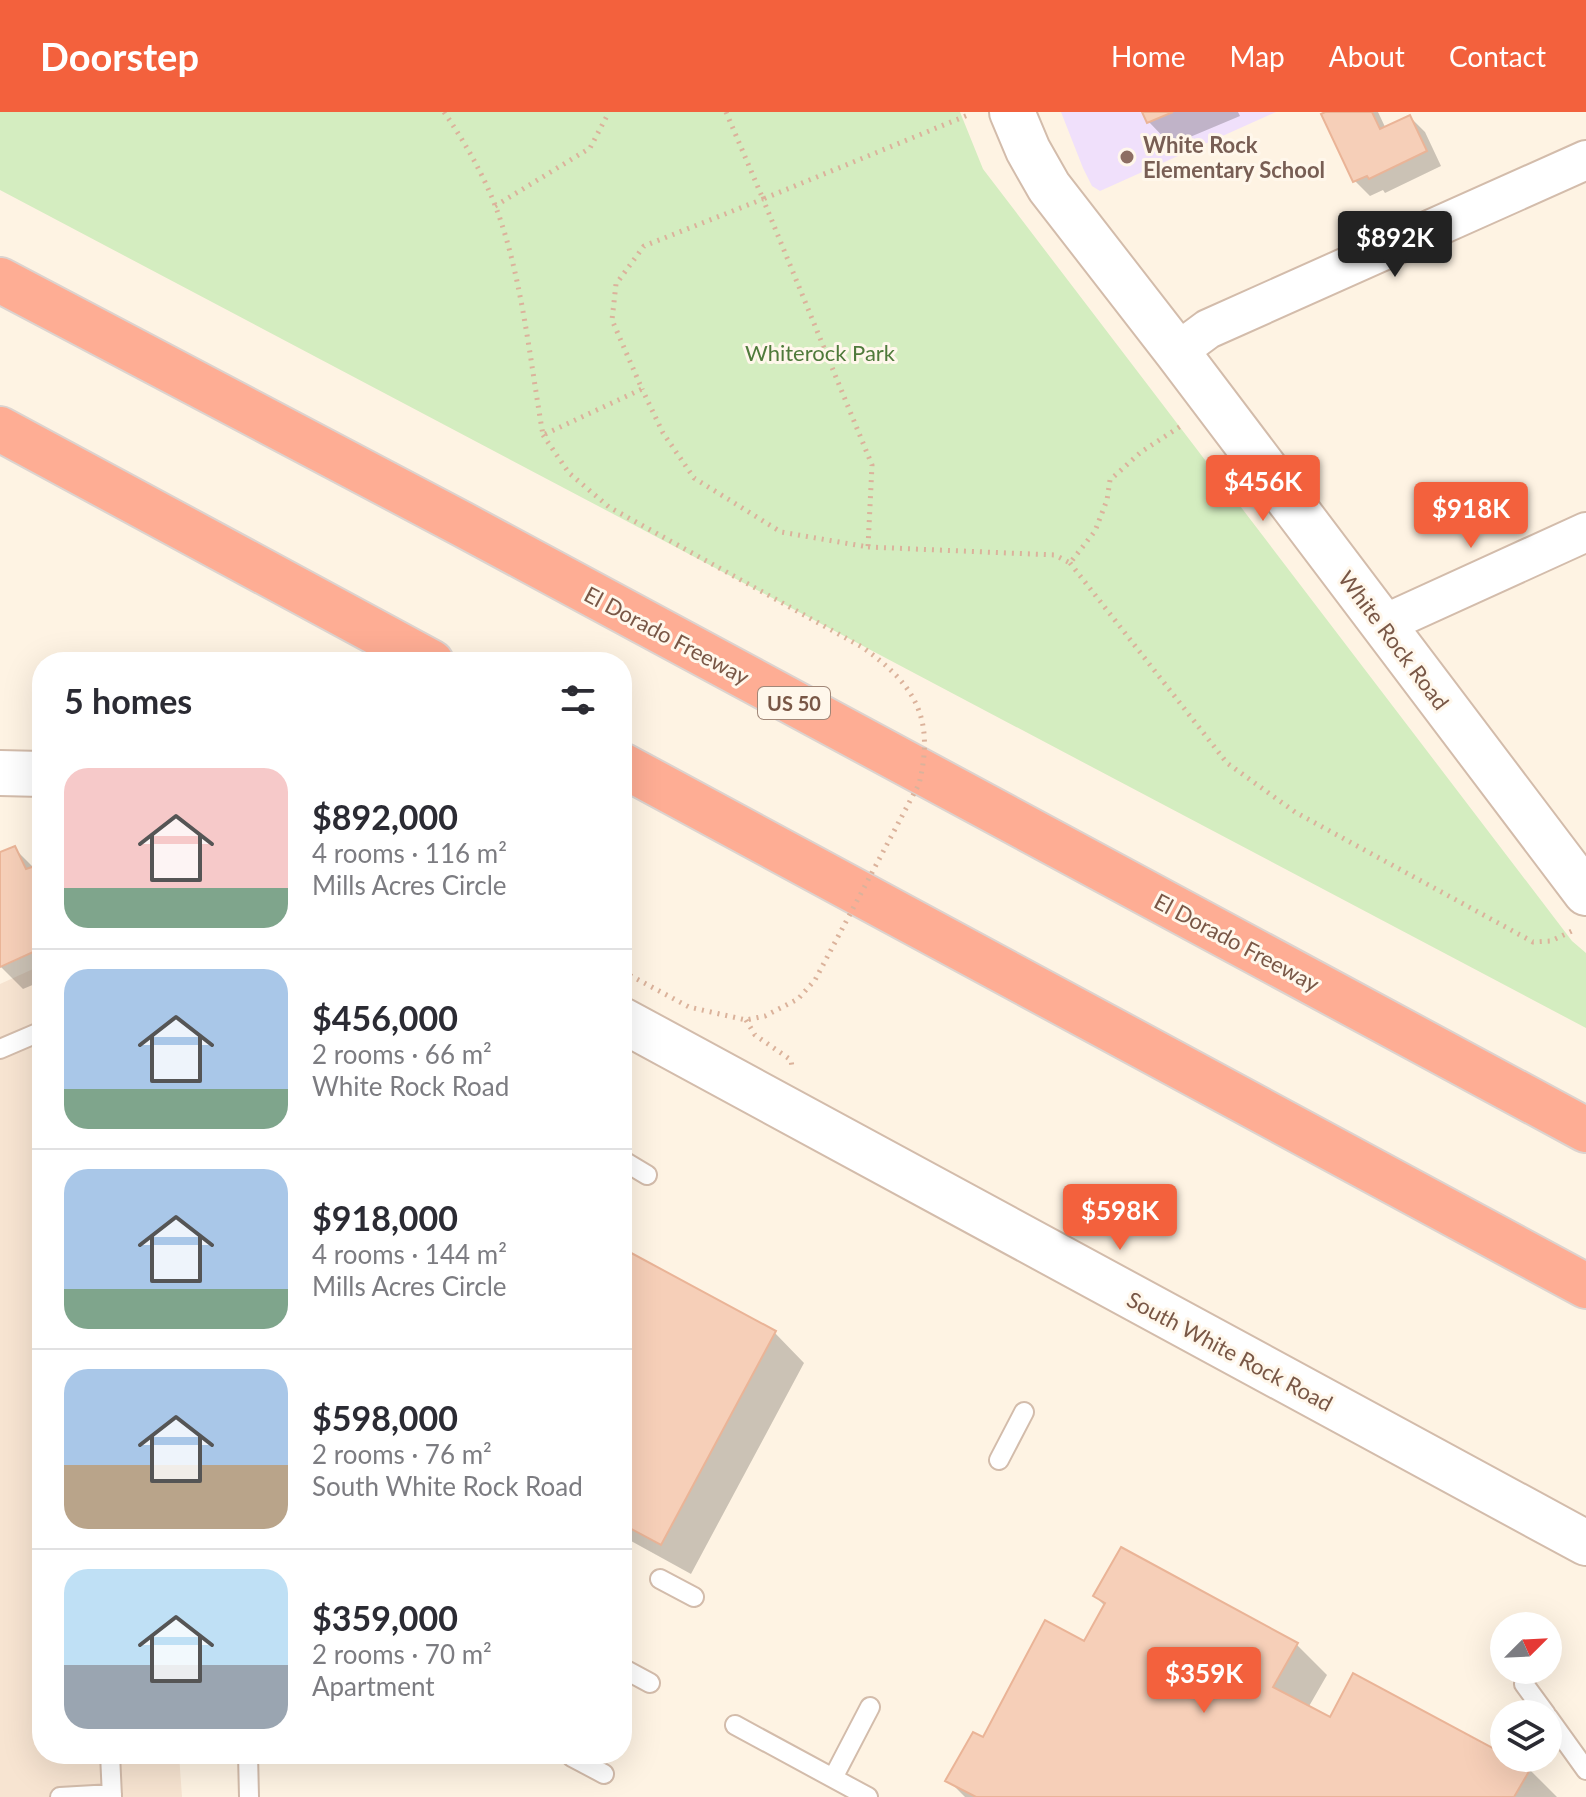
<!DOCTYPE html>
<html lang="en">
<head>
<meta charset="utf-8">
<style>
  body { margin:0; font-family:Lato,sans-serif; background:#f7f7f7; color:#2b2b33; height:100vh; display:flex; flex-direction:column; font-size:30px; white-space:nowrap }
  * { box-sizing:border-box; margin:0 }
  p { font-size:26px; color:#7c7c81 }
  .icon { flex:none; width:44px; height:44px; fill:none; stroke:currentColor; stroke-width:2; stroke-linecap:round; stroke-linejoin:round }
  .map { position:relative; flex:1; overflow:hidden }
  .details { position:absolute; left:32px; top:540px; width:600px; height:1112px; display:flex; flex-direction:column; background:#fff; border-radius:32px; box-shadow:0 8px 32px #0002 }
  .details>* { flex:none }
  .needle { width:52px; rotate:66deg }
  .fabs { position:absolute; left:1490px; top:1500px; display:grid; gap:16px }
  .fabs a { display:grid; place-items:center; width:72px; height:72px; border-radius:50%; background:#fff; box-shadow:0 8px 32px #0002; font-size:40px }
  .price { position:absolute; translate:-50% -68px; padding:0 18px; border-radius:8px; background:#f3613d; color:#fff; font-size:26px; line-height:52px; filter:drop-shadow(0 2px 4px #0008) }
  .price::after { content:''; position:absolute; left:50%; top:48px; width:24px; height:18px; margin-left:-12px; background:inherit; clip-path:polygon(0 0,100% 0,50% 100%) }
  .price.active { background:#222; color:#fff }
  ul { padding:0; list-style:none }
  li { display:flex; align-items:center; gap:24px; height:200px; padding:0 32px }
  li+li { border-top:2px solid #e1e1e2 }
  li span { display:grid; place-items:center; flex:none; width:224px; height:160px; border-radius:24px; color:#555 }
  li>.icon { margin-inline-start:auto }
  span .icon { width:96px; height:96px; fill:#fffc; stroke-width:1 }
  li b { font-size:34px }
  h2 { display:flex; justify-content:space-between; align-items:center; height:96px; padding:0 32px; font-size:34px }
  header { display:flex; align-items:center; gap:48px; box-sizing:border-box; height:112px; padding:0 40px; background:#f3613d; color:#fff }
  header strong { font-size:38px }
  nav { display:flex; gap:44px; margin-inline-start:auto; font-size:28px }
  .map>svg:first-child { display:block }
  .residential { fill:#f7e4d1 }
  .education { fill:#f0e0fb }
  .green { fill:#d4edc0 }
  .shadow { fill:#0003 }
  .building { fill:#f6cfb8; stroke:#eab497; stroke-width:2 }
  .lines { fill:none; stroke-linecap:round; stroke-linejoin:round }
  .service-casing { stroke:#d3bcab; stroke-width:22 }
  .minor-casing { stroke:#d3bcab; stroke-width:42 }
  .tertiary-casing { stroke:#d3bcab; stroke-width:48 }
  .motorway-casing { stroke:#dcd3cf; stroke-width:48 }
  .path { stroke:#dbb29b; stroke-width:5; stroke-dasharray:2 6; stroke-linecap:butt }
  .service { stroke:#fff; stroke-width:18 }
  .minor { stroke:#fff; stroke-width:38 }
  .tertiary { stroke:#fff; stroke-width:44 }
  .motorway { stroke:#fead94; stroke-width:44 }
  .path-bridge { stroke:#dbb29b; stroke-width:5; stroke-dasharray:2 6; stroke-linecap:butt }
  .education-dot { fill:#8d6e63; stroke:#fff7eb; stroke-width:3 }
  .labels { text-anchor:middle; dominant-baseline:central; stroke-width:6; stroke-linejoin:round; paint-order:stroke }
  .shield { fill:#fff7eb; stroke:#a18778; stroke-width:2 }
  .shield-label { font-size:20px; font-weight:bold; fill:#795746 }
  .education-label { font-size:22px; font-weight:bold; fill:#785e54; stroke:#fff7eb; text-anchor:start }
  .park-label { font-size:22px; fill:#4f7a3b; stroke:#fff7eb }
  .street-label { font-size:22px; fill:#795746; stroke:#fff7eb }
</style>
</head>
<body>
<header>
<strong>Doorstep</strong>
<nav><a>Home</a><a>Map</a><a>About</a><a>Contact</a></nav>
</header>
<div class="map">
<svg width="1586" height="1685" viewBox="0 0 1586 1685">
  <rect width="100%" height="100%" fill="#fef3e3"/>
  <path class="residential" d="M42,853v789h137l3,43h-182v-813z"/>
  <path class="education" d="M1061,0h215l-176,79 -8,-5 -9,-18z"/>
  <path class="green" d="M0,0h960l23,57 589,772 14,12v75l-1586,-838z"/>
  <path class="shadow" d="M1145,0h93l2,4 -69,29 -22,-23z
    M1330,0h48l8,17 24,-12 15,15 16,34 -56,27 -2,-3 -13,6 -15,-15z
    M14,736l20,20h8v113l-19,8 -23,-23v-111z
    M622,1138l152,82 30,31 -113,211 -69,-38z
    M1095,1484l202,49 30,30 -19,33 23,12 173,36 26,14 27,27h-592l-17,-17 36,-41 101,-95 20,-38z"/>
  <path class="building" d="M1142,0h31l-26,11z
    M1325,0h47l8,17 30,-14 17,36 -58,28 -2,-3 -14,6 -32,-68z
    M15,734l11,23 15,-5 1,3v81l-42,19v-115z
    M622,1136l154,83 -115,214 -39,-21z
    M1121,1435l177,96 -25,44 57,30 23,-44 151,81v4h8l19,10 -17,29h-538l-31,-16 28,-49 10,5 62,-117 39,21 21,-38 -12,-7z"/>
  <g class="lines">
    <g class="service-casing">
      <path id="service" d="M0,937l42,-18
        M622,1048l25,15
        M999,1348l25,-48
        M660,1467l34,18
        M624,1557l26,14
        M1524,1572l22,30
        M1548,1605l38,53
        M735,1613l133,72
        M110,1642l2,43
        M248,1642l1,43
        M572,1645l32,17
        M833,1666l37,-71
        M60,1685l52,-3"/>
    </g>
    <g class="minor-casing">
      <path id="minor" d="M1177,240l31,-23 378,-169
        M1382,513l204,-93"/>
    </g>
    <g class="tertiary-casing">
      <path id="tertiary" d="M1012,0l16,38 21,37 128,165 409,541
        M0,661l42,1
        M622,908l964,523"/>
    </g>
    <g class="motorway-casing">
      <path id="motorway" d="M0,168l462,244 1124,606
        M0,317l431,233
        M622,653l964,521"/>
    </g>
    <path class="path" d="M444,0c20,29 38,60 51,93 27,70 35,156 48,230l99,-46 -30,-69 4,-36 28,-38 119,-47 109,266 -4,82 -87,-15 -87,-54 -31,-45 -21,-44
      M726,0l37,87 205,-84
      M495,94l95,-58 19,-36
      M868,435l187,8 15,8 25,-32 12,-31 3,-20 31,-28 43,-28
      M1070,451l157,200 68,49 238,130 18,-1 21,-10
      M746,908l9,15 36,25 1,7"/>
    <use href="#service" class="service"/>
    <use href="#minor" class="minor"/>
    <use href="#tertiary" class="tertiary"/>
    <use href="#motorway" class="motorway"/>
    <path class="path-bridge" d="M543,323l26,38 40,34 253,140c54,38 73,72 57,137l-104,196 -17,19 -33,17 -19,4 -57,-13 -67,-36"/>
  </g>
  <circle class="education-dot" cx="1127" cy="45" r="8"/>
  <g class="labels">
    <rect class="shield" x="758" y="575" width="72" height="32" rx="6"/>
    <g class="shield-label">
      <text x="794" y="591">US 50</text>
    </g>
    <g class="education-label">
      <text x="1143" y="32">White Rock<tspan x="1143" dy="25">Elementary School</tspan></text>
    </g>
    <g class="park-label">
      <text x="820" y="240">Whiterock Park</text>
    </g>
    <g class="street-label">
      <text transform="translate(667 523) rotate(28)">El Dorado Freeway</text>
      <text transform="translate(1394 528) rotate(53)">White Rock Road</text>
      <text transform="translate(1237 830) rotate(28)">El Dorado Freeway</text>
      <text transform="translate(1230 1239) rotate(28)">South White Rock Road</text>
    </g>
  </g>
</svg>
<div class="fabs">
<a><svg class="needle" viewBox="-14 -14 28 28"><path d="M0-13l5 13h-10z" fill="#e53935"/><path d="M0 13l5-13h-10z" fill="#7c7c81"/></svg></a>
<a><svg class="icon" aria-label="layers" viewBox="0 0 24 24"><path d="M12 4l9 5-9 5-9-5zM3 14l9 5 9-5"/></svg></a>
</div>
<b class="price active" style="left:1395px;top:167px">$892K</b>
<b class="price" style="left:1263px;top:411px">$456K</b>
<b class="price" style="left:1471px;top:438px">$918K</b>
<b class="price" style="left:1120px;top:1140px">$598K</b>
<b class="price" style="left:1204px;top:1603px">$359K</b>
<section class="details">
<h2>5 homes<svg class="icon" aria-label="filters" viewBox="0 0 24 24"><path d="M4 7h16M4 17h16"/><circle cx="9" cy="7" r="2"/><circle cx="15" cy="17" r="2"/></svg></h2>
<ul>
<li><span style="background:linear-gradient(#f6c9c9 75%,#7fa58c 0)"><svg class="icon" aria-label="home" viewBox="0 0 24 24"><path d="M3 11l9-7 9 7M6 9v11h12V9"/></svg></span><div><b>$892,000</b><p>4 rooms · 116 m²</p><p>Mills Acres Circle</p></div></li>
<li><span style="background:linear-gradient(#a9c7e8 75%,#7fa58c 0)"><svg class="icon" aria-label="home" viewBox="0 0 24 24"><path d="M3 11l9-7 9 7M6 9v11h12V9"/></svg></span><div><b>$456,000</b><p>2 rooms · 66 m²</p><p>White Rock Road</p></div></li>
<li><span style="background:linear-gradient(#a9c7e8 75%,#7fa58c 0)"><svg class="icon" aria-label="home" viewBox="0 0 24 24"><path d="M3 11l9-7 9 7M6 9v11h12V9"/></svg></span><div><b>$918,000</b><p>4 rooms · 144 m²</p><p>Mills Acres Circle</p></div></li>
<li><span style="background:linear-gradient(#a9c7e8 60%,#b9a48a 0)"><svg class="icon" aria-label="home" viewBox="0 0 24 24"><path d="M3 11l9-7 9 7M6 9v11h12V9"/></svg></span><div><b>$598,000</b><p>2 rooms · 76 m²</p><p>South White Rock Road</p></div></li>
<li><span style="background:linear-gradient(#bfe0f5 60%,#9aa5b1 0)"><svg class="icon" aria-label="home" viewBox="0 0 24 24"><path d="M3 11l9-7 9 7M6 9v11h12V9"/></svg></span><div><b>$359,000</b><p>2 rooms · 70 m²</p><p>Apartment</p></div></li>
</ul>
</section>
</div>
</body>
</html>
